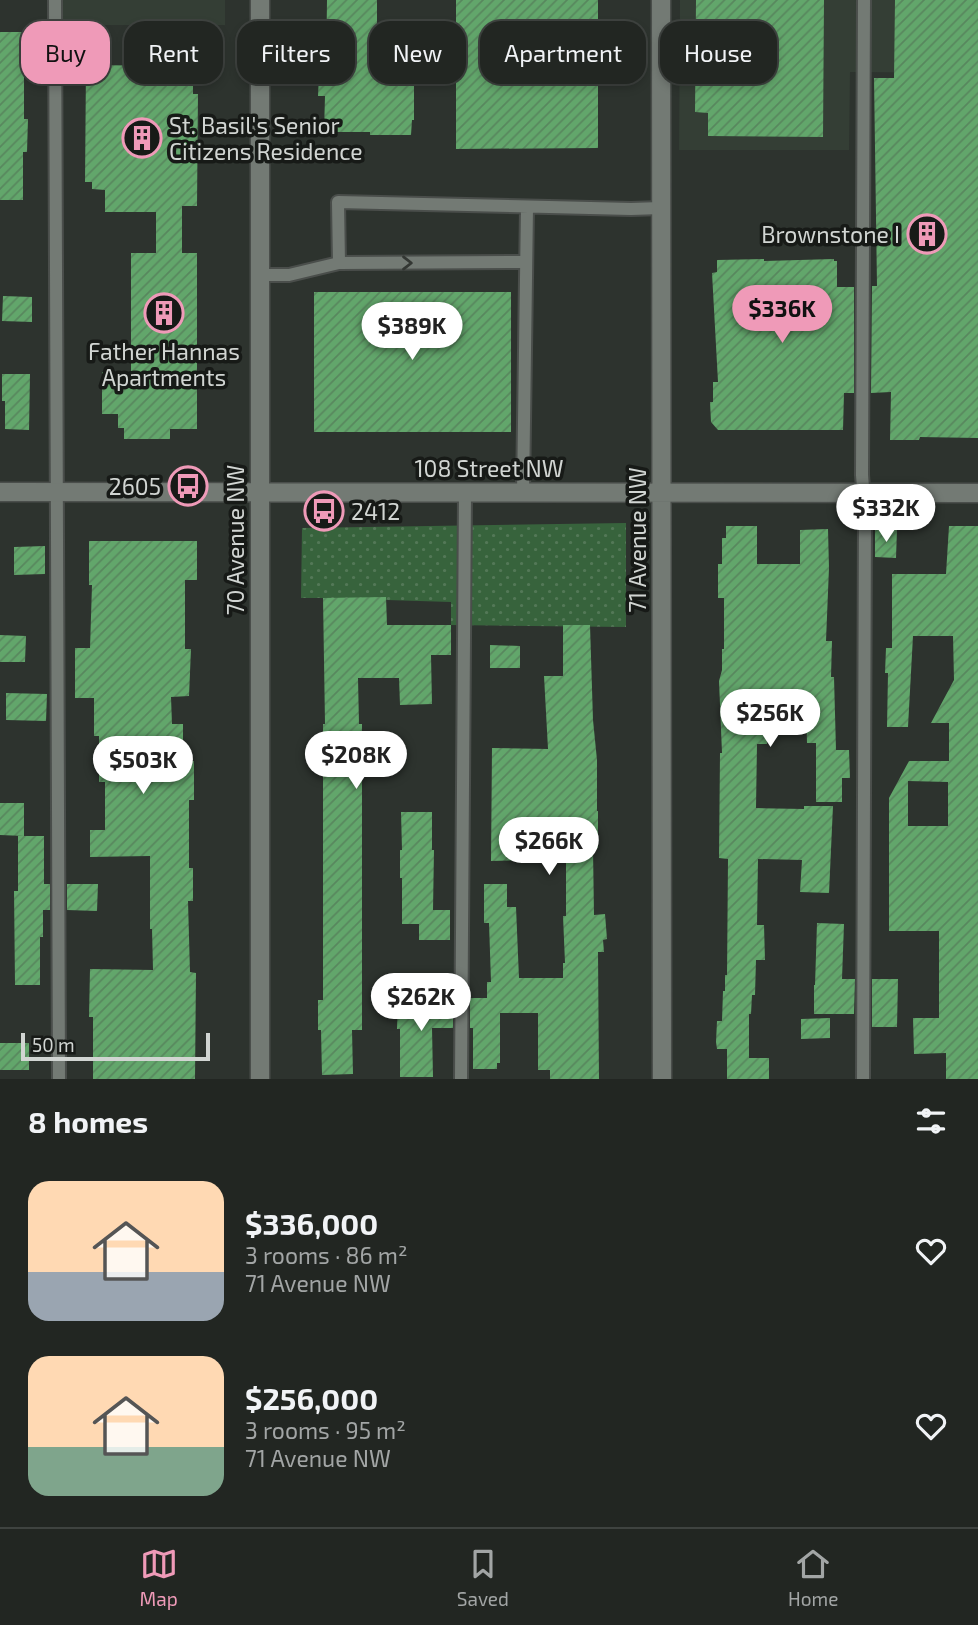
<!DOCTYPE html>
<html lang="en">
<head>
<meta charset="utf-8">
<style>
  body { margin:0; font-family:"Exo 2",sans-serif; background:#2e322f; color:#f1f3f6; height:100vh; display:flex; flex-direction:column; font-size:26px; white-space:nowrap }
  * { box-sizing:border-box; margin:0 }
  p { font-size:23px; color:#a2a5a5 }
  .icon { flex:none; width:38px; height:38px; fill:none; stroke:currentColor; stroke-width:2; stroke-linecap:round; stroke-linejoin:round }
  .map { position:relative; height:1079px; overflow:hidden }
  .sheet { display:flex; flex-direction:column; background:#222622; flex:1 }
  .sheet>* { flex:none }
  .hud { position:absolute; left:21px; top:21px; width:936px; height:63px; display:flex; gap:14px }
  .scale { position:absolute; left:21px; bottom:18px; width:189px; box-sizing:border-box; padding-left:7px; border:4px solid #d1d5d2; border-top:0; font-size:19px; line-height:24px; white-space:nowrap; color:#d1d5d2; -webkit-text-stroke:5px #171a17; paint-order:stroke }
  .price { position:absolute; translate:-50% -60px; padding:0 16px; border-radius:24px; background:#fff; color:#222; font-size:23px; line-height:46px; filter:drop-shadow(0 2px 4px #0008) }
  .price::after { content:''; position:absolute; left:50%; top:42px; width:21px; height:16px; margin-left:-10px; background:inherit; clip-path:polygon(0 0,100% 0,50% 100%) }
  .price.on { background:#ef9ab8; color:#111 }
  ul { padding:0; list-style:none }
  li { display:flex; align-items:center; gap:21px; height:175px; padding:0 28px }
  li span { display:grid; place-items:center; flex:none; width:196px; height:140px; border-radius:21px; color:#555 }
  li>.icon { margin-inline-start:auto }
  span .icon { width:84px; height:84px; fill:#fffc; stroke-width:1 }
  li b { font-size:30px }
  h2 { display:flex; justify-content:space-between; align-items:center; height:84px; padding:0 28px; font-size:30px }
  .chip { padding:0 24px; border-radius:21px; background:#222622; box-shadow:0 4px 10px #0003,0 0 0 2px #3f4340; font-size:24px; line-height:63px }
  .chip.on { background:#ef9ab8; color:#111 }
  .dock { display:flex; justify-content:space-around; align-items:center; height:98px; border-top:2px solid #3f4340; background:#222622; font-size:19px; color:#a2a5a5 }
  .dock a { display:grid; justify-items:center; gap:4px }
  .dock .on { color:#ef9ab8 }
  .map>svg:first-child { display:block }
  .built { fill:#343e35 }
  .grass { fill:url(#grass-dots) }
  .building { fill:url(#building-hatch); fill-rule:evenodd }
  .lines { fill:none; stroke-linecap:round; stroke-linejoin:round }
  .lane-casing { stroke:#4a4e4b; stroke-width:16 }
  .street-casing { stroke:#4a4e4b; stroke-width:21 }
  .lane { stroke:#737a74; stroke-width:12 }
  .street { stroke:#737a74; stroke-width:18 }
  .oneway { stroke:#333733 }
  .labels { text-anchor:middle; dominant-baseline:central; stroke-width:7; stroke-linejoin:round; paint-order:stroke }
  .poi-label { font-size:23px; fill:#d1d5d2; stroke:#171a17; text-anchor:start }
  .street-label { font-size:23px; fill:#d1d5d2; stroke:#171a17 }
</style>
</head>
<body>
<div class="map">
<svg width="978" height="1079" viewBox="0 0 978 1079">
  <defs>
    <pattern id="grass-dots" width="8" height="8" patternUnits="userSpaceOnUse" patternTransform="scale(1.75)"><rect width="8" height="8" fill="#37633c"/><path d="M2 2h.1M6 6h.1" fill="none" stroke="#537857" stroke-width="1.8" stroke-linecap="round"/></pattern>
    <pattern id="building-hatch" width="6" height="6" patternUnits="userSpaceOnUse" patternTransform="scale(1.75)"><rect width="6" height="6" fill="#62a66b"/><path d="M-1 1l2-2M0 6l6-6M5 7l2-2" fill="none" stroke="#58875e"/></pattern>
  </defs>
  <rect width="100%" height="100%" fill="#2d332e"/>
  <path class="built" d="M62,0h163v25h-163z
    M680,0h298v73l-128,-1 -1,78h-170z"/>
  <path class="grass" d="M626,523v104l-175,-2v-23l-128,-4h-22l1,-70z"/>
  <path class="building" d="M327,0h50v58h24v27h13v35h-2l-1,15h-41v-3h-46l1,-36h-7l1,-22h7z
    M456,0h142v148l-142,1z
    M696,0h128l-1,137 -115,-1v-23l-13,-1z
    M895,0h83v438l-58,-1 -1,3h-29l1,-48 -20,1 1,-107h5l-3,-208h20z
    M0,32h26v21h-2v66h4l-1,33h-4v48h-23z
    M86,65l94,1 -1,20h14v8h5l-1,112h-15v47h15v176h-27v10h-46v-11h-6v-14h-16v-42h29v-119h25v-41h-51v-22l-13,-1v-7h-7z
    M764,259v2l70,-2v2h3v26h17v106h-10l-1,37h-125l-7,-8 -1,-20h3v-20h5l-6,-109 5,-1v-12z
    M314,292h197v140h-197z
    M3,296l29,1v25l-30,-1z
    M2,374h28l-1,56 -24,-1v-28h-3z
    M726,526h31v38h43v-34l28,-1 1,39 -3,73h6l-1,36h3l2,73h13l1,28h-8v24h-26v-59h-9l-1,-36h-40l1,37h-10l-1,64 48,1v-3h29l-4,87 -29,-1 2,-32 -44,-1 -1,66h7l1,35h-9l-1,35h-3l-1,19h-2v44h20v21h-42v-30h-10l-1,-7 1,-21h5l1,-30h2v-16h2l1,-116 -9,-1 1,-105h2l-3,-72 3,-11v-21h2v-51h-6v-34h4v-26h4z
    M949,526h29v553h-32v-26l-32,1 -1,-36h26v-87h-50v-133l20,-37h40v-38h-18l23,-43 -1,-44h-40l-5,91h-21l1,-54h-3l1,-25h6v-74h54zM908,781l40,1v44h-40z
    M875,530h22l-1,28 -21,-1z
    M89,541h108v39h-12v69h6l-2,47 -18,1 1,27h11v37h11v39h-5v68h4v33h-5l2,71 6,1 -1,106h-102v-62h-4l1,-48 63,1 -1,-41h-2v-73l-60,1v-27h15v-48h-6v-46h-5v-38h-19v-50h15l2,-63h-3z
    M45,546v28l-31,1v-28z
    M386,597l1,28h64v30h-20l1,49 -32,1 -1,-27h-41l1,46h3v306h-10l1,44 -31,1 -1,-45h-3v-30h5v-276h2l-2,-126z
    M563,625h27l3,95 4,40v51h1v37l-5,1 1,66 11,-1 2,25 -4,1 1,12h-6l1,127h-49v-9h-12v-57h-38v50h-3v6h-24v-41h-3v-30h17v-16h4l-2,-59h-5v-39h23v23h9l3,71h44v-15h2l-2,-47h3v-57l-75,2 1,-113 56,1 -4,-73h19z
    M0,635l26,1 -1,26h-25z
    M490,645l30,1v22h-30z
    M6,693l41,1 -1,27 -40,-1z
    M0,803h24v33l-24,-1z
    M401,812h31v38h2l-1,60h17v30h-31v-16h-17v-46h-2v-28h2z
    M18,836h26v48h6v26h-7v27h-3v48h-25l-1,-94h4z
    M67,884h31l-1,27 -30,-1z
    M817,923l27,1 -2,55h13l-1,35h-40v-29h1z
    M872,979h26l-1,48h-25z
    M453,998v30h-21l1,49h-33v-48h-3l1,-30z
    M830,1018v20l-29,1v-20z
    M0,1043h29v27h-29z"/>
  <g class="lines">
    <g class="lane-casing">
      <path id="lane" d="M55,0l4,1079
        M339,263l187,-1
        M260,275h29l50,-12 -1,-61 293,7 30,-1
        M523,493l4,-286
        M461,1079l4,-586
        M863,1079l2,-567 -3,-37 2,-475"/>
    </g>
    <g class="street-casing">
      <path id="street" d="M661,0l1,1079
        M0,492l978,1
        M260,1079v-1079"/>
    </g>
    <use href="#lane" class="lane"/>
    <use href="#street" class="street"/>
  </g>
  <defs><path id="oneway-chevron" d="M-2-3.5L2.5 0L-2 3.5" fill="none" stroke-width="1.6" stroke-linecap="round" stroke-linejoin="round" transform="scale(1.75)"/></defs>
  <use class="oneway" href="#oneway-chevron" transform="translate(407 263)"/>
  <defs>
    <g id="building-ring" transform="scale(2.0125)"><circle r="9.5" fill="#171a17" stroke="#ef9ab8" stroke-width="1.5"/><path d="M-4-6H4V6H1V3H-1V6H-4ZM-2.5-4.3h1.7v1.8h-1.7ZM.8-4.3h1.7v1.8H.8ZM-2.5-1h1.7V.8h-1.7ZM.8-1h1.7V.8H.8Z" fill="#ef9ab8"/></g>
    <g id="bus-ring" transform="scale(2.0125)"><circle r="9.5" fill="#171a17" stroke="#ef9ab8" stroke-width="1.5"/><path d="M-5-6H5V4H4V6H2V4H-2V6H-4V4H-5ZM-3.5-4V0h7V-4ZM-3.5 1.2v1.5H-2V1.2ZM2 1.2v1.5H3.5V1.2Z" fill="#ef9ab8"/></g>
  </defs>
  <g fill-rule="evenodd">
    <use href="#building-ring" x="142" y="138"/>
    <use href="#building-ring" x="927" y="234"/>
    <use href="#building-ring" x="164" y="313"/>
    <use href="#bus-ring" x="188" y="486"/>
    <use href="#bus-ring" x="324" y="511"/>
  </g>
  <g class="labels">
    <g class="poi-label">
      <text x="169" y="125">St. Basil's Senior<tspan x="169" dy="26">Citizens Residence</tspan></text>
      <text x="900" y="234" text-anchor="end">Brownstone I</text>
      <text x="164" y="351" text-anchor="middle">Father Hannas<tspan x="164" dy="26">Apartments</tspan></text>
      <text x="161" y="486" text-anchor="end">2605</text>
      <text x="351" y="511">2412</text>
    </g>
    <g class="street-label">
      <text x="489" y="468">108 Street NW</text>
      <text transform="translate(235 540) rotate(-90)">70 Avenue NW</text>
      <text transform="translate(637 540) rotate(-90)">71 Avenue NW</text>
    </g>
  </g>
</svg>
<div class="scale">50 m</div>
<b class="price on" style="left:782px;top:345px">$336K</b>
<b class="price" style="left:412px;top:362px">$389K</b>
<b class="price" style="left:886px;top:544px">$332K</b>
<b class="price" style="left:770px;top:749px">$256K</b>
<b class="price" style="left:356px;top:791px">$208K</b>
<b class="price" style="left:143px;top:796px">$503K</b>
<b class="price" style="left:549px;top:877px">$266K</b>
<b class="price" style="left:421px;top:1033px">$262K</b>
<div class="hud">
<a class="chip on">Buy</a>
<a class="chip">Rent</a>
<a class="chip">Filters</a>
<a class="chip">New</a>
<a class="chip">Apartment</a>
<a class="chip">House</a>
</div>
</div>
<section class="sheet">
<h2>8 homes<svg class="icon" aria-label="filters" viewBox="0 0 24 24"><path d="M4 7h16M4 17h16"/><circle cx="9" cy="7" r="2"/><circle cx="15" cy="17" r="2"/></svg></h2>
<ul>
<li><span style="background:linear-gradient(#ffd9b3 65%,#9aa5b1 0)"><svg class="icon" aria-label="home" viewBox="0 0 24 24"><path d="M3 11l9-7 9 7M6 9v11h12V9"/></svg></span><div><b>$336,000</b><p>3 rooms · 86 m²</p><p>71 Avenue NW</p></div><svg class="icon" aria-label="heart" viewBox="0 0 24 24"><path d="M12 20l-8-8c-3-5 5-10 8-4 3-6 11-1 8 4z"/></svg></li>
<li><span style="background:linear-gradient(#ffd9b3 65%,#7fa58c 0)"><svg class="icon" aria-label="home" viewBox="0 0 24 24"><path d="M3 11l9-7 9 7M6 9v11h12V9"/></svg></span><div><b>$256,000</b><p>3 rooms · 95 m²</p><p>71 Avenue NW</p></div><svg class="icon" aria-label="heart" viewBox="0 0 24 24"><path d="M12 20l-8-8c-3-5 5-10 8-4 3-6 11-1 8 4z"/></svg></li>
</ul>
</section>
<nav class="dock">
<a class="on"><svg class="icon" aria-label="map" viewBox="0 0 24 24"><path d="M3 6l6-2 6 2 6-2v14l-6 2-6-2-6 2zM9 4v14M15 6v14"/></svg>Map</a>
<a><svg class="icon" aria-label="saved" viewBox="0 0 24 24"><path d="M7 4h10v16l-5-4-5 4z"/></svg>Saved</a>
<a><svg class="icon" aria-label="home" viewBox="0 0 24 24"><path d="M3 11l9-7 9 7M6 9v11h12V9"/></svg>Home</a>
</nav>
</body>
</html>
